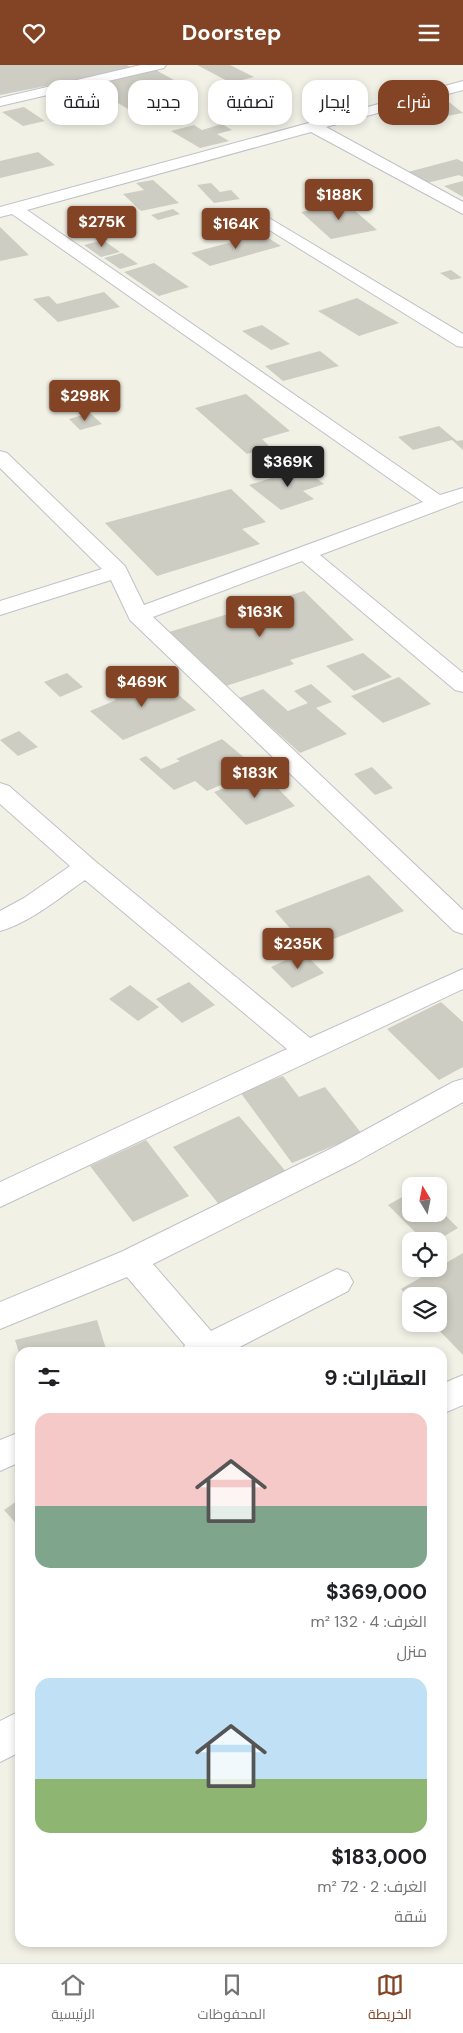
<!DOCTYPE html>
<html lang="ar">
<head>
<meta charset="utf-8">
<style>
  body { margin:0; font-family:"DM Sans",Cairo,sans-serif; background:#f6f6f6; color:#202124; direction:rtl; height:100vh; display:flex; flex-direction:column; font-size:19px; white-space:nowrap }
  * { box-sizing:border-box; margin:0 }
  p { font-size:16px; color:#757577 }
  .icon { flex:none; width:28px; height:28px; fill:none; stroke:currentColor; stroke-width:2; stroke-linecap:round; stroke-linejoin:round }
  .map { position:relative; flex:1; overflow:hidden; direction:ltr }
  .panel { position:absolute; left:15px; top:1282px; width:432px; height:600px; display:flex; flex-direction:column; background:#fff; border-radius:15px; box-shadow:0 2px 8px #0003; direction:rtl }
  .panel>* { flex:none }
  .hud { position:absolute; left:15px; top:15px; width:434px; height:45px; direction:rtl; display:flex; gap:10px }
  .needle { width:32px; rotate:350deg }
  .fabs { position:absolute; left:402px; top:1112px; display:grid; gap:10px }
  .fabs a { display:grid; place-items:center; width:45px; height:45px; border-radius:10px; background:#fff; box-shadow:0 2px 8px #0003; font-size:25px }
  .price { position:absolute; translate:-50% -42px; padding:0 11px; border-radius:5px; background:#824424; color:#fff; font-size:16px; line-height:32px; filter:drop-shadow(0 1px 2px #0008) }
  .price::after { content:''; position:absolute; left:50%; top:30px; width:15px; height:11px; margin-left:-8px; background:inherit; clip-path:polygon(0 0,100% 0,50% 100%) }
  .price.on { background:#222; color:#fff }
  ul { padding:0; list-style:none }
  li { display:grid; align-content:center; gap:10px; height:265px; padding:0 20px }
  li span { display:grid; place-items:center; height:155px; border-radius:15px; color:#555 }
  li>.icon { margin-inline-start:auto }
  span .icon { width:90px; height:90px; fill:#fffc; stroke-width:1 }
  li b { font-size:21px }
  h2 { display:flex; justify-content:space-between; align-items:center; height:60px; padding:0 20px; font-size:21px }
  .chip { padding:0 18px; border-radius:15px; background:#fff; box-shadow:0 2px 8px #0003; font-size:18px; line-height:45px }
  .chip.on { background:#824424; color:#fff }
  header { display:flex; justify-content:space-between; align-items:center; height:65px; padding:0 20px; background:#824424; color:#fff; font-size:22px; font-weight:700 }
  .tab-bar { display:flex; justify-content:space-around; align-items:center; height:70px; border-top:1px solid #e0e0e0; background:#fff; font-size:14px; color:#757577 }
  .tab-bar a { display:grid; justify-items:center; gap:2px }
  .tab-bar .on { color:#824424 }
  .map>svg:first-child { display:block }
  .building { fill:#cdcdc3 }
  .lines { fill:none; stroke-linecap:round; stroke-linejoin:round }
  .minor-casing { stroke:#c0c1c8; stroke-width:2 }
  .minor { fill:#fff; fill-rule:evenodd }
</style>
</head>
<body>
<header><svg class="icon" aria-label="menu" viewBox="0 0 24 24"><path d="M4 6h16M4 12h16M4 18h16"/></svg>Doorstep<svg class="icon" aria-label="heart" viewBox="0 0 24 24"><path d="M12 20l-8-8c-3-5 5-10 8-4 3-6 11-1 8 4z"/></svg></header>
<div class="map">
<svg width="463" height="1898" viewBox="0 0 463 1898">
  <rect width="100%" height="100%" fill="#f1f1e6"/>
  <path class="building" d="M0,0h127l6,4 -133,26z
    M197,0h33l24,12 -23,6z
    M154,4l38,21 -19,5 4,2 -49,12 -40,-24z
    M445,34l18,14 -22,4 -19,-14z
    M24,42l21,14 -22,5 -21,-14z
    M222,59l10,6 -15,4 12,7 -29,7 -29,-17 23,-6 8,5z
    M38,87l17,13 -55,13v-17z
    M457,94l6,3v15l-4,-2 -32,8 -19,-11z
    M153,115l26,23 -38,8 -18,-17 21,-4 -8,-7z
    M463,116v16l-19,-11z
    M211,118l9,9 11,-2 9,9 -26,4 -17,-18z
    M346,138l31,27 -46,9 -30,-27z
    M173,144l7,5 -22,6 -7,-5z
    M0,162l29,28 -29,6z
    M262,169l19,12 -71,20 -19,-13z
    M103,175l17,12 -19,5 -17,-12z
    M122,188l16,11 -18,5 -16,-11z
    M154,198l35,24 -30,9 -35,-24z
    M451,205l11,8 -11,2 -11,-7z
    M104,227l16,15 -62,15 -25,-23 16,-3 8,8z
    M357,233l42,25 -40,13 -41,-25z
    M262,260l28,19 -19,6 -29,-19z
    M320,286l19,15 -56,15 -18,-15z
    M246,329l44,37 -28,8 8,8 -23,7 -52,-46z
    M90,348l12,11 -22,6 -11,-11z
    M439,361l18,15 6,-1v10l-11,-10 -39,10 -15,-13z
    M303,403l21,16 -21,7 11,8 -33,11 -32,-25z
    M231,424l35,33 -24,7 18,15 -103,32 -52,-53z
    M304,526l50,49 -64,20 4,4 -74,24 -51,-56z
    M363,588l29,24 -38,14 -28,-25z
    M67,608l16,14 -23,10 -16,-15z
    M156,610l40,35 -73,30 -33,-29 26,-11 -6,-5z
    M399,612l32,27 -48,19 -32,-27z
    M311,619l21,18 -16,6 31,26 -47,19 -61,-55 24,-9 25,22 20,-8 -14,-12z
    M19,666l19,16 -20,9 -18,-16z
    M222,674l36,30 -51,22 -12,-10 -21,9 -35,-31 7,-3 15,13 19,-8 -4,-2z
    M372,702l21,21 -18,7 -21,-21z
    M263,708l32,33 -49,19 -32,-33z
    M369,810l35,36 -96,38 -33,-38z
    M303,887l21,21 -32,15 -21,-21z
    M189,917l26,23 -33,18 -26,-24z
    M130,920l29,22 -21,14 -29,-22z
    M441,937l22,20v45l-24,13 -52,-51z
    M283,1011l16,21 26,-10 37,47 -70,29 -52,-71z
    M239,1051l49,58 -67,33 -48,-60z
    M146,1075l43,56 -56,26 -43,-56z
    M411,1127v22h28v-5l19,19 -22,13h-12l-36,-36z
    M463,1188v102l-30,-31h6v-28h-28v4l-10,-11z
    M97,1255l10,32 -88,1 -4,-13z
    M20,1434v29l-16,-18z"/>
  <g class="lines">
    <g class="minor-casing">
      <path id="minor" d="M141,0h25l-2,3 -164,38v-8z
        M463,16v9l-137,37 137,75v12l-152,-82 -284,78 413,285 23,-7v13l-143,54 143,118v19l-8,-2 -153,-129 -149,56 310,293v24l-9,-3 -324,-311 -19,-40 -111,35v-14l102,-32 -102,-101v-17l7,2 118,113 19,39 279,-103 -411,-288 -12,3v-10z
        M264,150l199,119v13l-6,-1 -199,-123 -2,-3 2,-3z
        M0,718l9,3 86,75 215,177 153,-69v20l-463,218v-25l287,-133 -202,-169c-26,18 -54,42 -85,51v-20l24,-13 46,-32 -70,-62z
        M463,1014v23l-107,60 -203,102 58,67 126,-62 11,4 5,9 -5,9 -120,62h-47l4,-8 -58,-68 -127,52v-27l121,-50 215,-106 117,-64z
        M463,1310v30l-21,9v-30z
        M20,1367v30l-20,9v-31z
        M20,1646v41l-20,10v-41z"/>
    </g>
    <use href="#minor" class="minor"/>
  </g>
</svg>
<div class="fabs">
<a><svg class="needle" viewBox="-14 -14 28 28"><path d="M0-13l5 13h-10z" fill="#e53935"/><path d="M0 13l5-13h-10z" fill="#757577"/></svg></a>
<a><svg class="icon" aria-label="locate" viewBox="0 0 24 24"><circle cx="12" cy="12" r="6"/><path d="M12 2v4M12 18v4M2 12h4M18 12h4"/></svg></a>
<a><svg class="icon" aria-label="layers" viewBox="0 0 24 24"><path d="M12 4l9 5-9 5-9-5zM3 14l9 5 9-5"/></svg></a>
</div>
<b class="price" style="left:339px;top:156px">$188K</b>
<b class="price" style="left:102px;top:183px">$275K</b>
<b class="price" style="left:236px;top:185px">$164K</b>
<b class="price" style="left:85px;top:357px">$298K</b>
<b class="price on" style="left:288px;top:423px">$369K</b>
<b class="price" style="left:260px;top:573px">$163K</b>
<b class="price" style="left:142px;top:643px">$469K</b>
<b class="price" style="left:255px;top:734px">$183K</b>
<b class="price" style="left:298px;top:905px">$235K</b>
<div class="hud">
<a class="chip on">شراء</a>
<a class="chip">إيجار</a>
<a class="chip">تصفية</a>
<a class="chip">جديد</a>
<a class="chip">شقة</a>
</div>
<section class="panel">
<h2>العقارات: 9<svg class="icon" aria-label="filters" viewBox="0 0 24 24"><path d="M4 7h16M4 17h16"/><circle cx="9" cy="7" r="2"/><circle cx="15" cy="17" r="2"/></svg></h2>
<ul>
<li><span style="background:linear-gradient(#f6c9c9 60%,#7fa58c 0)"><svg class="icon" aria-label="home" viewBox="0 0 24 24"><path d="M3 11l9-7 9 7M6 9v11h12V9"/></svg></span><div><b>$369,000</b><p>الغرف: 4 · 132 m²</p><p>منزل</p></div></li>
<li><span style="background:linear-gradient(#bfe0f5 65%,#8fb573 0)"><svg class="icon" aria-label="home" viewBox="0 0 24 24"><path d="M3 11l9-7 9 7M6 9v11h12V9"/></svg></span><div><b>$183,000</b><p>الغرف: 2 · 72 m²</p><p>شقة</p></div></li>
</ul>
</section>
</div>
<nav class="tab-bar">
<a class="on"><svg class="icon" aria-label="map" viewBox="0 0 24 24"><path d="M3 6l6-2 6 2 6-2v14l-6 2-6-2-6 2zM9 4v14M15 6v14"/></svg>الخريطة</a>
<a><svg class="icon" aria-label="saved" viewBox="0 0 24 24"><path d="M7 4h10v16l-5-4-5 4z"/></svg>المحفوظات</a>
<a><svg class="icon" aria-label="home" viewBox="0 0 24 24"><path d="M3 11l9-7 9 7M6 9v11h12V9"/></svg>الرئيسية</a>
</nav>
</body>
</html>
